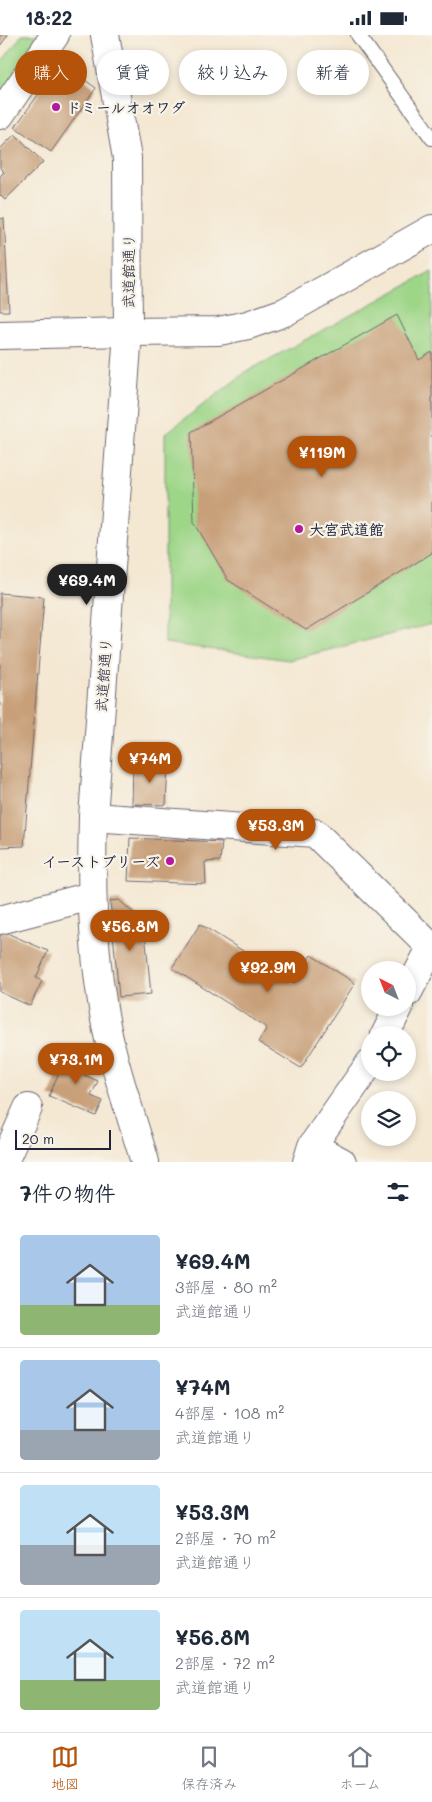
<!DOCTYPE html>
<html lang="ja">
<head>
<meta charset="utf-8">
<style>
  body { margin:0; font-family:Mali,"Klee One",sans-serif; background:#f2f2f3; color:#1f2937; height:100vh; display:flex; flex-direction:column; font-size:19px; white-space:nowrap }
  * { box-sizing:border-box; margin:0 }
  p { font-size:16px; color:#747a83 }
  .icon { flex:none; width:28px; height:28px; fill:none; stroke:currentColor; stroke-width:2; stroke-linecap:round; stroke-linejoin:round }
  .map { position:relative; height:1127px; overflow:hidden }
  .panel { display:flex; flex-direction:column; background:#fff; flex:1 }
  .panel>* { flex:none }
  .hud { position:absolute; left:15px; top:15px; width:402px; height:45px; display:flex; gap:10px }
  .needle { width:32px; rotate:318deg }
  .fabs { position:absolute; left:361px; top:926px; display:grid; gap:10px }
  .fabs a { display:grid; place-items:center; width:55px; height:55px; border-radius:50%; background:#fff; box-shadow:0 2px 8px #0003; font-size:25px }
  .scale { position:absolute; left:15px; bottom:12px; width:96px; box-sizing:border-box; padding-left:5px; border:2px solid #22223b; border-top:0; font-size:14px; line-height:18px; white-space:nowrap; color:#22223b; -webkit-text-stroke:4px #f7f3e8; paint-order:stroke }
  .price { position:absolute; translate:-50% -42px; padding:0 11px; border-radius:18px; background:#b45309; color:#fff; font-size:16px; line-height:32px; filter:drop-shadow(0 1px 2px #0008) }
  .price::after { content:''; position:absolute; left:50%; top:30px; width:15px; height:11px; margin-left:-8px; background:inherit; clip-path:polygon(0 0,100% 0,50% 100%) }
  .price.current { background:#222; color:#fff }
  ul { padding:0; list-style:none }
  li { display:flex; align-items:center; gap:15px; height:125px; padding:0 20px }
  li+li { border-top:1px solid #e0e1e3 }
  li span { display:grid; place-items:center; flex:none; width:140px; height:100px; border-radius:5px; color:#555 }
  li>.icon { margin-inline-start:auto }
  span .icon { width:60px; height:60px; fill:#fffc; stroke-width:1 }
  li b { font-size:21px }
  h2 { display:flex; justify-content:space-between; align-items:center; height:60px; padding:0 20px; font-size:21px }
  .tag { padding:0 18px; border-radius:22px; background:#fff; box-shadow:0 2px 8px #0003; font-size:18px; line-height:45px }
  .tag.current { background:#b45309; color:#fff }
  .status { display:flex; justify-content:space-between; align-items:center; height:35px; padding:0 25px; background:#fff; direction:ltr }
  .status svg { height:14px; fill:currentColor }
  .menu { display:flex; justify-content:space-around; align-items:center; height:70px; border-top:1px solid #e0e1e3; background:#fff; font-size:14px; color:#747a83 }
  .menu a { display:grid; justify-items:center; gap:2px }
  .menu .current { color:#b45309 }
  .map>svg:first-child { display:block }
  .green { fill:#9ed688; stroke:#607c62 }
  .building { fill:#c79f78 }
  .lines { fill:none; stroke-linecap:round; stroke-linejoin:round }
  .service-casing { stroke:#6c6770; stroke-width:16 }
  .minor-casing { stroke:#6c6770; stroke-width:30 }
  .tertiary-casing { stroke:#6c6770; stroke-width:30 }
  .service { stroke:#fff; stroke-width:14 }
  .minor { stroke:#fff; stroke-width:28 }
  .tertiary { stroke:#fff; stroke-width:28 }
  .poi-dot { fill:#b5179e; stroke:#f7f3e8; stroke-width:2 }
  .labels { text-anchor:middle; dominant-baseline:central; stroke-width:4.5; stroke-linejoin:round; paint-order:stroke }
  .poi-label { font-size:15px; font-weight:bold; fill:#22223b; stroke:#f7f3e8; text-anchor:start }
  .street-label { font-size:15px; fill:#22223b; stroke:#f7f3e8 }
</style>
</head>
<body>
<div class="status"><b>18:22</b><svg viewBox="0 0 49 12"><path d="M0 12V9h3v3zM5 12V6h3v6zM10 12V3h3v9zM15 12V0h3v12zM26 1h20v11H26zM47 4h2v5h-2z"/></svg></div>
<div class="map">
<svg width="432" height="1127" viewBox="0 0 432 1127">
  <rect width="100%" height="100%" fill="#f7f3e8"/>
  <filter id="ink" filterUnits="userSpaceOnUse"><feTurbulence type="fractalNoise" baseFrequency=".02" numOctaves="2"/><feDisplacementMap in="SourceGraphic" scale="10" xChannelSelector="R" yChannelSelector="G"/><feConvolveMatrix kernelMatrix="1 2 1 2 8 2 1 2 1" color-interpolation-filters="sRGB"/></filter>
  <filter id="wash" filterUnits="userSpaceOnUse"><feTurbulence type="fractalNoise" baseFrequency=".0096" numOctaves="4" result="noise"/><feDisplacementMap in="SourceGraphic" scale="20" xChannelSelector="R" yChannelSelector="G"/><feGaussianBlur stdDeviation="1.12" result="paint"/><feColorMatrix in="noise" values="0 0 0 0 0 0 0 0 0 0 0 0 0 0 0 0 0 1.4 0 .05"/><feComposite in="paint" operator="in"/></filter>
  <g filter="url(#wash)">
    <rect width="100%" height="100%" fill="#f4e8d3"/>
    <path class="green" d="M22,0h23l-45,61v-32z
      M432,236v353l-143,36 -124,-17v-209l81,-62z"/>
    <g id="blocks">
      <path class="building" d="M0,0h8l-8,11z
        M61,28l35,25 -45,64 -36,-25z
        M15,99l28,28 -38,38 -5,-5v-19l4,-4 -4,-4v-19z
        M4,183l5,93h-9v-92z
        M397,280l22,45 13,-8v201l-126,77 -78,-50 -34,-58 -3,-90z
        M0,558l44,4 -20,249 -24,1z
        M133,728l35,1 -2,41 -34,-1z
        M130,803l92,4 -2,19 -15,1 1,22 -78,-3z
        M119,865l25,22 7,72 -32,3 -9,-96z
        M200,889l94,59 17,-28 44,28 -54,85 -43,-26 9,-14 -95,-60z
        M0,895l48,21 -12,27 6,3 -12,25 -30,-14z
        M69,1014l18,7 -7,17 18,8 -7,15 12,5 -7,15 -47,-20z"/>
    </g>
  </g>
  <g filter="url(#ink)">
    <use href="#blocks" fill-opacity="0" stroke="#6c6770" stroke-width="1"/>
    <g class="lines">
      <g class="service-casing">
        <path id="service" d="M358,0l74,103"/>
      </g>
      <g class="minor-casing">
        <path id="minor" d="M0,80l55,-80
          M0,300l128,-3
          M93,782l222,16 116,114
          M0,885l91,-24
          M408,957l24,-46
          M385,1000l14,-28
          M312,1111l30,16
          M4,1127l24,-54
          M307,1127l5,-16 58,-83"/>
      </g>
      <g class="tertiary-casing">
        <path id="tertiary" d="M105,0l22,123 1,174 -35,485c-2,65 -1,127 10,191 8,52 27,103 42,154
          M128,297l91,-1 29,-6 37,-13 147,-83"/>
      </g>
      <use href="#service" class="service"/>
      <use href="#minor" class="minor"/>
      <use href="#tertiary" class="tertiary"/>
    </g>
  </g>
  <g class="poi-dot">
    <circle cx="56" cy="72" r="5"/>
    <circle cx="299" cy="494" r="5"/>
    <circle cx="170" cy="826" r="5"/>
  </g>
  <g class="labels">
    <g class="poi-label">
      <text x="66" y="72">ドミールオオワダ</text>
      <text x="309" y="494">大宮武道館</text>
      <text x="160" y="826" text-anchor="end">イーストブリーズ</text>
    </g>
    <g class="street-label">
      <text transform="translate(128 236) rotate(-90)">武道館通り</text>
      <text transform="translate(103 640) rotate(-86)">武道館通り</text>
    </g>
  </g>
</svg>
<div class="fabs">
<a><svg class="needle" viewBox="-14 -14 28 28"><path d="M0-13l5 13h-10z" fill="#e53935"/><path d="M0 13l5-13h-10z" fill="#747a83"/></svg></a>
<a><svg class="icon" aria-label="locate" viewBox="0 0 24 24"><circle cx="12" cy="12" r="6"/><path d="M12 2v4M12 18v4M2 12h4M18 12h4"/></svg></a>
<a><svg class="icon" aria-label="layers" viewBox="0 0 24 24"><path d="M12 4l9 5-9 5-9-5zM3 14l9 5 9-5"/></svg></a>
</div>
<div class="scale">20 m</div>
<b class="price" style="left:322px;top:443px">¥119M</b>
<b class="price current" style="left:87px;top:571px">¥69.4M</b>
<b class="price" style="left:150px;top:749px">¥74M</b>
<b class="price" style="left:276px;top:816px">¥53.3M</b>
<b class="price" style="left:130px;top:917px">¥56.8M</b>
<b class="price" style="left:268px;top:958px">¥92.9M</b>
<b class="price" style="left:76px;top:1050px">¥73.1M</b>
<div class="hud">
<a class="tag current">購入</a>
<a class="tag">賃貸</a>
<a class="tag">絞り込み</a>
<a class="tag">新着</a>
</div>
</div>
<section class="panel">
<h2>7件の物件<svg class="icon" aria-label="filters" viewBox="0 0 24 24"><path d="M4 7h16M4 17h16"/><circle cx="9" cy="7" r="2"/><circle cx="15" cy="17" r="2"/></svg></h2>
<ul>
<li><span style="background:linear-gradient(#a9c7e8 70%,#8fb573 0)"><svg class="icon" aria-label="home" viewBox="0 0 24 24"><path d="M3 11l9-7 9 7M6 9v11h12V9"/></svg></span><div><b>¥69.4M</b><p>3部屋 · 80 m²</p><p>武道館通り</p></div></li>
<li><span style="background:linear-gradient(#a9c7e8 70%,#9aa5b1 0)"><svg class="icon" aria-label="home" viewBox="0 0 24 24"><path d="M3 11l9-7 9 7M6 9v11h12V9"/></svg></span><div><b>¥74M</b><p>4部屋 · 108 m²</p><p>武道館通り</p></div></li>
<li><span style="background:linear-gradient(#bfe0f5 60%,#9aa5b1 0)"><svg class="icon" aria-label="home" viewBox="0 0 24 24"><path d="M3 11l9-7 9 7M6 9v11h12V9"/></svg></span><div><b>¥53.3M</b><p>2部屋 · 70 m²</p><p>武道館通り</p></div></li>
<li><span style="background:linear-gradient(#bfe0f5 70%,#8fb573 0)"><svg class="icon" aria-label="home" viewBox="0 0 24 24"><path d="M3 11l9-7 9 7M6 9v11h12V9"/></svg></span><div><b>¥56.8M</b><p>2部屋 · 72 m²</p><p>武道館通り</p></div></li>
</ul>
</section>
<nav class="menu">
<a class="current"><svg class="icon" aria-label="map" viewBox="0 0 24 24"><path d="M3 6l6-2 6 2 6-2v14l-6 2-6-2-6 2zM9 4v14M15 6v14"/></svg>地図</a>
<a><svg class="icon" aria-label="saved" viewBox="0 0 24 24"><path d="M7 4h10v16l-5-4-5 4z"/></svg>保存済み</a>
<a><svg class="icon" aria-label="home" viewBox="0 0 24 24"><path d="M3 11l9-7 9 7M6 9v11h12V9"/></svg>ホーム</a>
</nav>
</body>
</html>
